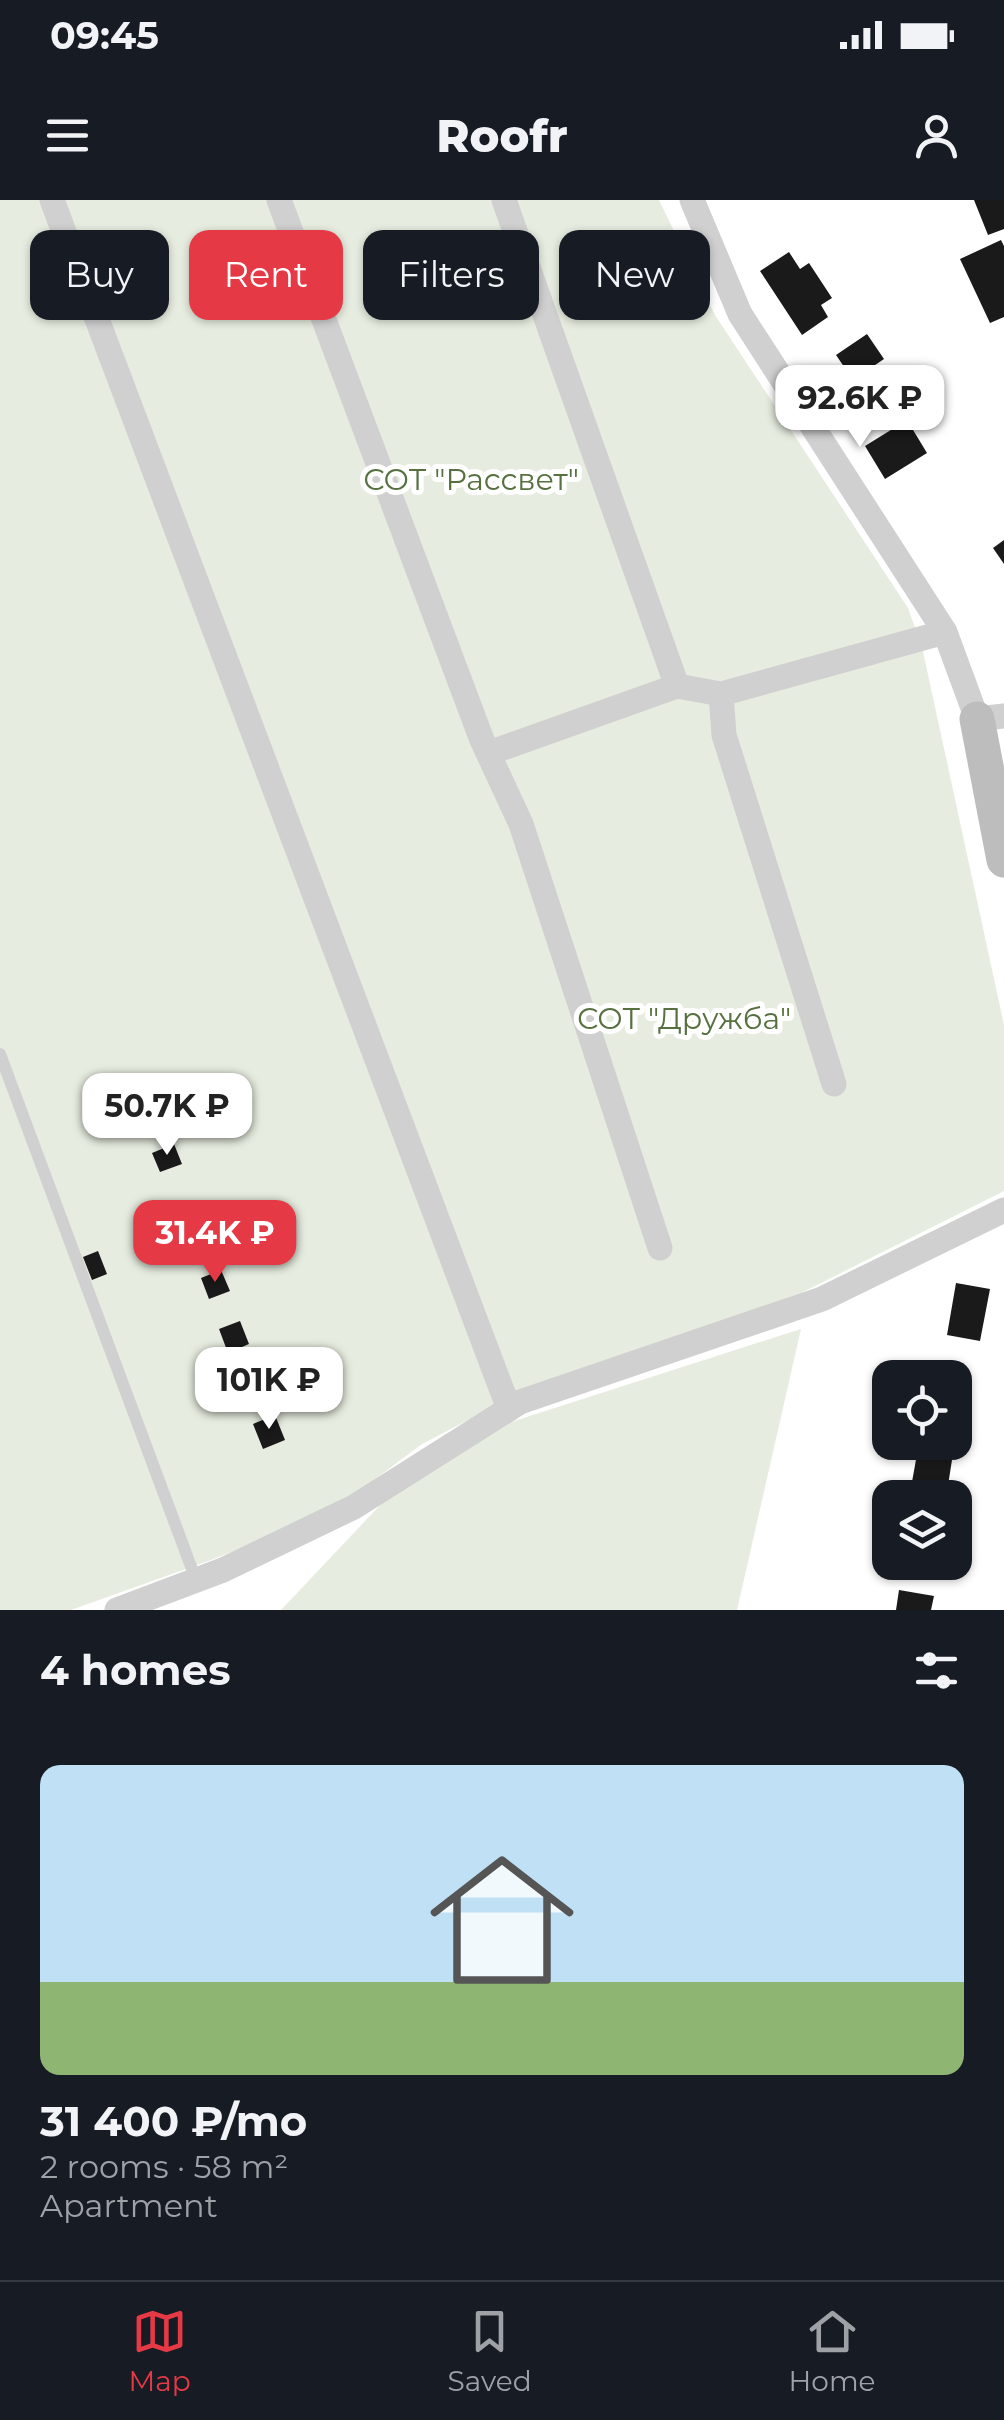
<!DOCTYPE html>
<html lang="en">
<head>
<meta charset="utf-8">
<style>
  body { margin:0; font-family:Montserrat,sans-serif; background:#242831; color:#f1f3f6; height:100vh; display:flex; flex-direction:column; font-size:38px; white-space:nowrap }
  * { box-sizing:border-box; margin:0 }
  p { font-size:32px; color:#9ea1a6 }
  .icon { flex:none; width:55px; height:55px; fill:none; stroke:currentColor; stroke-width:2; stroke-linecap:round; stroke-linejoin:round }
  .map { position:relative; height:1410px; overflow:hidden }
  .side { display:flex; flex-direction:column; background:#171b24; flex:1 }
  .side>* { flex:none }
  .hud { position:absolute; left:30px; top:30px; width:945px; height:90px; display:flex; gap:20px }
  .controls { position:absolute; left:872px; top:1160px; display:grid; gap:20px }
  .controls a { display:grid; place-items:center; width:100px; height:100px; border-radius:20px; background:#171b24; box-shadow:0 2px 8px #0004; font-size:50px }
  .price { position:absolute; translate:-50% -85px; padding:0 22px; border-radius:20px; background:#fff; color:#222; font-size:32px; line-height:65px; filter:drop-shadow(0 2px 5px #0008) }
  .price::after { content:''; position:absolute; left:50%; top:60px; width:30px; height:22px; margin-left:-15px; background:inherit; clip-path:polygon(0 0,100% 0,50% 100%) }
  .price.current { background:#e63946; color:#fff }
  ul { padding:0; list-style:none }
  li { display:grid; align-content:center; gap:20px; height:530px; padding:0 40px }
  li span { display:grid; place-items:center; height:310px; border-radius:20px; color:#555 }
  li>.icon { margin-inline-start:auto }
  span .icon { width:180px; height:180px; fill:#fffc; stroke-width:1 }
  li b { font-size:42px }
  h2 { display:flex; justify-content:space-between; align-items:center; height:120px; padding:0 40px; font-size:42px }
  .tag { padding:0 35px; border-radius:20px; background:#171b24; box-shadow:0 2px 8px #0004; font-size:35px; line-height:90px }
  .tag.current { background:#e63946; color:#fff }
  .status { display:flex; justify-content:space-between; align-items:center; height:70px; padding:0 50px; background:#171b24; direction:ltr }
  .status svg { height:28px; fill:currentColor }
  header { display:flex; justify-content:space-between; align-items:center; height:130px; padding:0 40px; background:#171b24; font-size:45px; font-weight:800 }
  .tab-bar { display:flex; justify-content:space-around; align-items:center; height:140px; border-top:2px solid #363941; background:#171b24; font-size:28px; color:#9ea1a6 }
  .tab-bar a { display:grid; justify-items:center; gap:5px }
  .tab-bar .current { color:#e63946 }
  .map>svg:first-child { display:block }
  .green { fill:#e6ecdf }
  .building { fill:#1a1a1a }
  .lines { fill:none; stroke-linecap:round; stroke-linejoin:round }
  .lane { stroke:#d0d0d0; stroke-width:12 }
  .street { stroke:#d0d0d0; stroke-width:25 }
  .secondary { stroke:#bdbdbd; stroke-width:35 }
  .labels { text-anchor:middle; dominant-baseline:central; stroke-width:10; stroke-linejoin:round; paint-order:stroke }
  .park-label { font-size:30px; fill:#56703f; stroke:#fff }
</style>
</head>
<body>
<div class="status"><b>09:45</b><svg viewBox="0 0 49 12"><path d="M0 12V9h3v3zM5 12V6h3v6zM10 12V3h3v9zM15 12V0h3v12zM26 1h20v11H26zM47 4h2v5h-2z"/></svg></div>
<header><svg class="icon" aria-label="menu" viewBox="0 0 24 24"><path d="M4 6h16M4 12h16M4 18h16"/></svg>Roofr<svg class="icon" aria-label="person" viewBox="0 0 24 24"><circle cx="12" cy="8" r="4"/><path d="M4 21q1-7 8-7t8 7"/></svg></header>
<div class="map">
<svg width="1004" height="1410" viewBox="0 0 1004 1410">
  <rect width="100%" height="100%" fill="#fff"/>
  <path class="green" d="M0,0h659l56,115 193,293 14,39 82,378v166l-203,102 -271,95 -108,56 -92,69 -119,47 -140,50h-71z
    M801,1129l-64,281h-456l155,-164z"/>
  <path class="building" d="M974,0h30v29l-16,6z
    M1001,40l3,6v71l-14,6 -30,-64z
    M789,52l11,17 9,-6 23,35 -11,7 7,12 -26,18 -42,-64z
    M867,134l17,25 -31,21 -17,-25z
    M907,220l20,33 -42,26 -20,-33z
    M1004,340v24l-11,-16z
    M174,944l8,20 -22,8 -8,-19z
    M98,1051l9,23 -15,6 -9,-23z
    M221,1070l9,21 -21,8 -8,-21z
    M956,1083l34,6 -10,52 -33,-6z
    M240,1121l9,23 -21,9 -9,-24z
    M955,1195l12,2 -7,37 -5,-1z
    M275,1215l10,25 -22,9 -10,-25z
    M917,1254l35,6 -6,38 -36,-5z
    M899,1390l35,6 -3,14h-35z"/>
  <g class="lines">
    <path class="lane" d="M0,854l196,526"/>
    <path class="street" d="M52,0l457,1209
      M279,0l203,540 39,84 139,424
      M504,0l173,486 44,8 224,-62
      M692,0l48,114 205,318 32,87 27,-3
      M721,494l3,41 110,349
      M489,553l188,-67
      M117,1410l106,-40 131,-63 166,-105 302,-103 182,-89"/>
    <path class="secondary" d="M977,519l27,141"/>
  </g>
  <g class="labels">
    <g class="park-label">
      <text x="471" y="279">СОТ "Рассвет"</text>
      <text x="684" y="818">СОТ "Дружба"</text>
    </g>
  </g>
</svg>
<div class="controls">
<a><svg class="icon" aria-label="locate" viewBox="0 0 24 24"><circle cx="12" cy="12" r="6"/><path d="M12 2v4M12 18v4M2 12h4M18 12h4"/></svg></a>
<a><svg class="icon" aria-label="layers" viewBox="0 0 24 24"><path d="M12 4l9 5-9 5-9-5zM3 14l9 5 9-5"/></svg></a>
</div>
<b class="price" style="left:860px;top:250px">92.6K ₽</b>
<b class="price" style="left:167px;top:958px">50.7K ₽</b>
<b class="price current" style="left:215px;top:1085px">31.4K ₽</b>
<b class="price" style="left:269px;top:1232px">101K ₽</b>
<div class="hud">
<a class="tag">Buy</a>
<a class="tag current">Rent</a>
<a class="tag">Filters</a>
<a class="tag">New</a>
</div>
</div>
<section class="side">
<h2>4 homes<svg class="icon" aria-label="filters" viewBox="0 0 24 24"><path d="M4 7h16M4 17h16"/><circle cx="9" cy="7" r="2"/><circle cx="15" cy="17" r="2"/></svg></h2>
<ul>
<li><span style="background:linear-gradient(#bfe0f5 70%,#8fb573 0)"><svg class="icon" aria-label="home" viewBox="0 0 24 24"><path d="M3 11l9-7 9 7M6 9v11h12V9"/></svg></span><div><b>31 400 ₽/mo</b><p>2 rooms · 58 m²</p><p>Apartment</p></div></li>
</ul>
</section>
<nav class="tab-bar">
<a class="current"><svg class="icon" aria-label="map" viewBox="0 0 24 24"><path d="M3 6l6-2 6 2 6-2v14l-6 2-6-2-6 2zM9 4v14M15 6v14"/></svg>Map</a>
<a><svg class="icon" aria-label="saved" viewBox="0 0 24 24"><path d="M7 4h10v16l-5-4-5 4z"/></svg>Saved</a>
<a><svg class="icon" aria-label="home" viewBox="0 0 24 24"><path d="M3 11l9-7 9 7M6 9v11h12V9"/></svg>Home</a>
</nav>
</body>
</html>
